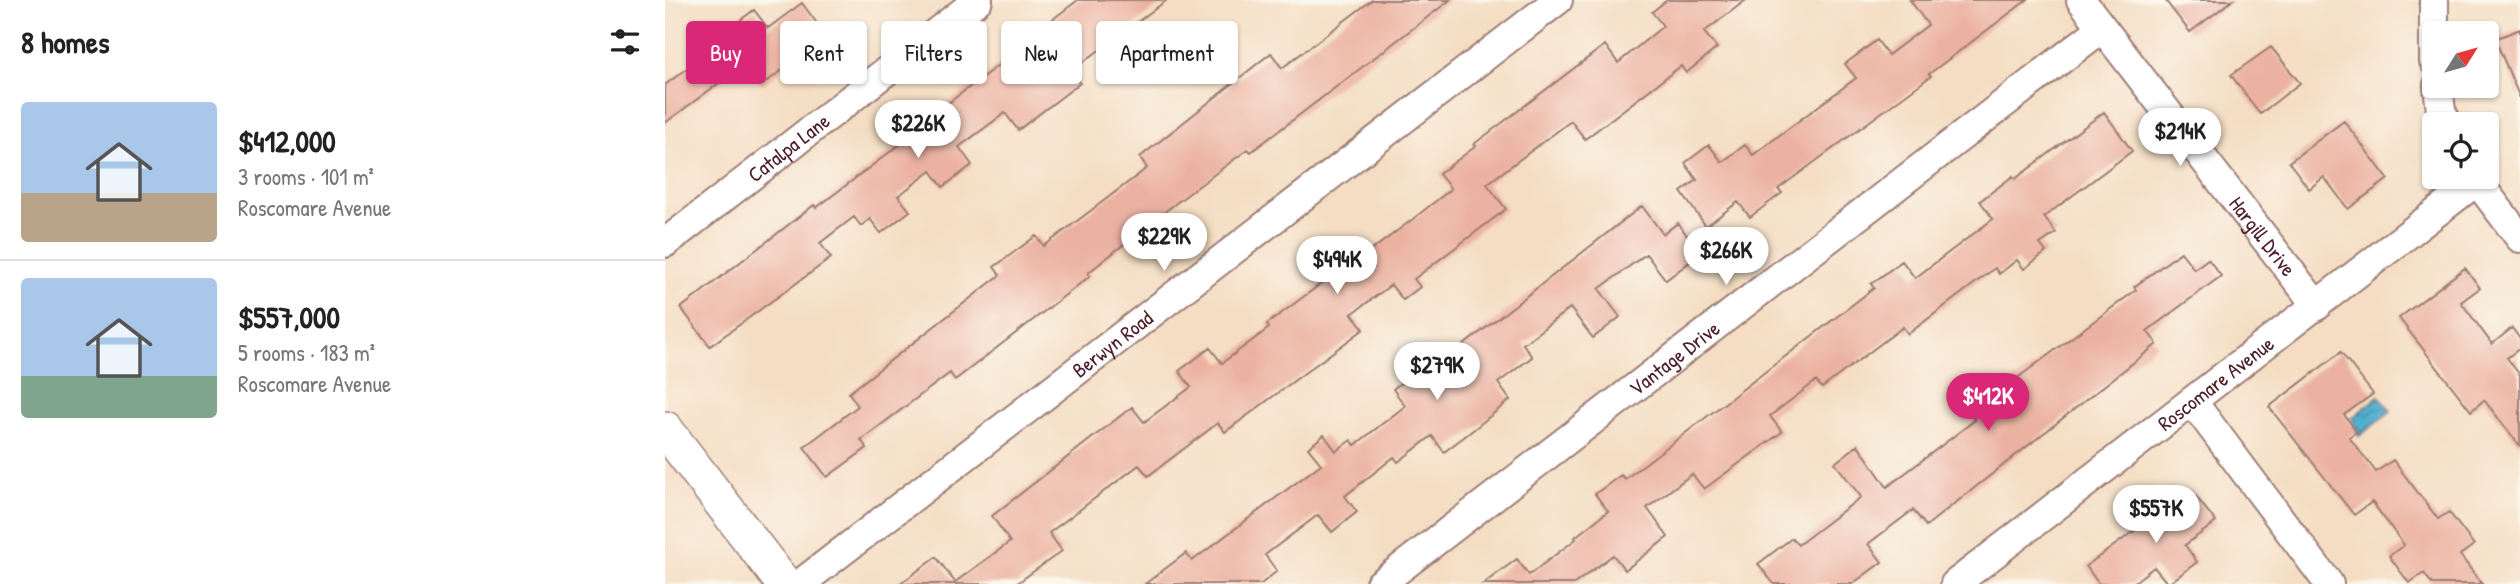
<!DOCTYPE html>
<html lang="en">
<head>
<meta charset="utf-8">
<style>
  body { margin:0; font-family:"Patrick Hand",sans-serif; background:#f2f2f2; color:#222; height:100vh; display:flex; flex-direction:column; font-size:26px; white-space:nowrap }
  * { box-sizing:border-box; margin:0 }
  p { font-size:23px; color:#767676 }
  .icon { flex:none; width:38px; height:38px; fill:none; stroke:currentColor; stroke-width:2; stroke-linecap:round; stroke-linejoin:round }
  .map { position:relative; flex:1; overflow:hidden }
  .side { display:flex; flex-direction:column; background:#fff; width:665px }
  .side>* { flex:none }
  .banner { position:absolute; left:21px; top:21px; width:665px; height:63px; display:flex; gap:14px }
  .needle { width:46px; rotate:53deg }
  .buttons { position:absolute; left:1757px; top:21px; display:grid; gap:14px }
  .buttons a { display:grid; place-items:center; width:77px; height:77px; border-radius:7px; background:#fff; box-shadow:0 2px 5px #0004; font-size:35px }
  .price { position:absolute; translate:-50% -60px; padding:0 16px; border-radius:24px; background:#fff; color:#222; font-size:23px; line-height:46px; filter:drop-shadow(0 2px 4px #0008) }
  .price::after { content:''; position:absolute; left:50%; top:42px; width:21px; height:16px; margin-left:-10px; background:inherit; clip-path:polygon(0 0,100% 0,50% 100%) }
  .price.current { background:#db2777; color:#fff }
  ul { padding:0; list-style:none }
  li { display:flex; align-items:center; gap:21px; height:175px; padding:0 21px }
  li+li { border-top:2px solid #e0e0e0 }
  li span { display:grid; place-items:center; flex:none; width:196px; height:140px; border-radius:7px; color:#555 }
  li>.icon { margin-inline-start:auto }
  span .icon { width:84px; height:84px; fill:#fffc; stroke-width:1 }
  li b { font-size:30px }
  h2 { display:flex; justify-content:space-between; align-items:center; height:84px; padding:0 21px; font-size:30px }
  .tag { padding:0 24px; border-radius:7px; background:#fff; box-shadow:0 2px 5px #0004; font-size:24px; line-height:63px }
  .tag.current { background:#db2777; color:#fff }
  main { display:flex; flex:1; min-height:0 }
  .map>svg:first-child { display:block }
  .water { fill:url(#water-waves); stroke:#4e677e; stroke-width:2 }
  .building { fill:#ecb2a1 }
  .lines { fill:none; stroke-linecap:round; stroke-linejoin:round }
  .minor-casing { stroke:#9f7e76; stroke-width:32 }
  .tertiary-casing { stroke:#9f7e76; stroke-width:38 }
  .minor { stroke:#fff; stroke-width:28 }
  .tertiary { stroke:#fff; stroke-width:35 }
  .labels { text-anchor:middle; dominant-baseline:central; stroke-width:7; stroke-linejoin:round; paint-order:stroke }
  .street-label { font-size:21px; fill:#4a1f2b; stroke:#fbf7ec }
</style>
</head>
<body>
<main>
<section class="side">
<h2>8 homes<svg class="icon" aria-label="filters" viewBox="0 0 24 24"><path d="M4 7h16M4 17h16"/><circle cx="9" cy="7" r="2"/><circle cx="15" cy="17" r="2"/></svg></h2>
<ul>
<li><span style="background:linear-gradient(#a9c7e8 65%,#b9a48a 0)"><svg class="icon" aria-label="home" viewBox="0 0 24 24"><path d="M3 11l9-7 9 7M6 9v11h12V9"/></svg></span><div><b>$412,000</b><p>3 rooms · 101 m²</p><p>Roscomare Avenue</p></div></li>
<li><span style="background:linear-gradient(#a9c7e8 70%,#7fa58c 0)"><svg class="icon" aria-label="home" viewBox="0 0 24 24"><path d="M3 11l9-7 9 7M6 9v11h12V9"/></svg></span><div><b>$557,000</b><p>5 rooms · 183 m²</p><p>Roscomare Avenue</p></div></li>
</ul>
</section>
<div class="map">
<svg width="1855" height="584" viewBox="0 0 1855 584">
  <defs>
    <pattern id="water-waves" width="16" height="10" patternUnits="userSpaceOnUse" patternTransform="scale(1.75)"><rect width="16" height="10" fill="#51afd0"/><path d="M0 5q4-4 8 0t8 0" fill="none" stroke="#458ea9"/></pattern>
  </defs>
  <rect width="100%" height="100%" fill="#fbf7ec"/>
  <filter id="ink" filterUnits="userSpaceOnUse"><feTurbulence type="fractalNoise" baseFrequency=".0143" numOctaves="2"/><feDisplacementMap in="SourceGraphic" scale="14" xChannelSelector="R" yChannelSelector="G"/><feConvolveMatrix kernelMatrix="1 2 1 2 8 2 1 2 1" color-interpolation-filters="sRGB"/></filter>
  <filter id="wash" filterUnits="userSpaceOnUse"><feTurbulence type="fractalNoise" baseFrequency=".00686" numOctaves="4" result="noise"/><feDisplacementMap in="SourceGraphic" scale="28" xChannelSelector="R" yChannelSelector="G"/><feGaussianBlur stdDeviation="1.57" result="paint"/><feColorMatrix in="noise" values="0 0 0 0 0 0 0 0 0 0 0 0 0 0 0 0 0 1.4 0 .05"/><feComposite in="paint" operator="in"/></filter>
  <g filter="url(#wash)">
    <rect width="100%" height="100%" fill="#f4ddc2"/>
    <path class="water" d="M1714,396l12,15 -32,25 -7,-18z"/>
    <g id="blocks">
      <path class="building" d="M413,0h89l-96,71 9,12 -62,47 -13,-17 -46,34 13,18 -29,22 -12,-16 -33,25 12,15 -29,22 -11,-14 -9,7 -7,-9 -34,26 11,15 -121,88 -29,-38 133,-103 2,3 91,-69 -2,-3 150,-114 -2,-3z
        M707,0h78l-199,152 -3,-3 -89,67 -71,57 2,3 -135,104 -5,-7 -89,67 6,8 -40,29 -23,-30 54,-41 -9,-13 151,-118 -6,-8 42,-31 8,10 103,-78 -7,-11 131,-104 11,15z
        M1002,0h79l-42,32 13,16 -31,25 -5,-7 -96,73 -14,-18 -84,63 19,25 -92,70 6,8 -17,13 -12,-15 -39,29 12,15 -139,103 -7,-9 -70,53 -9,-11 -90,68 13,18 -46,33h-116l36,-27 19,25 55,-40 -18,-26 140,-109 12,15 47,-35 -12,-16 31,-23 12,15 47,-35 -2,-4 71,-53 -10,-12 25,-19 12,15 48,-36 38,-30 -12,-15 37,-28 -2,-2 131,-99 13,18 45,-37 -11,-14z
        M1245,0h117l-98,74 2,2 -153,113 4,4 -32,24 -12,-15 -32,24 -25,-34 16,-12 -12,-17 24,-18 13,17 23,-17 8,10 103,-77 -11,-14 32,-24 11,15 40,-30z
        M1500,0h68l-43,32z
        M137,3l25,34 -65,48 -16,-22 -81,60v-38l62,-47 -4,-5 31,-23 14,18z
        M1855,29v69l-25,-59z
        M1606,47l29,36 -40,31 -29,-39z
        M1439,112l28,39 -88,66 12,16 -16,11 6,8 -22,17 -7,-9 -18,14 -4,-6 -87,66 -5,-7 -81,61 -6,-7 -46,35 12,16 -78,57 -12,-15 -45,34 21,29 -43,33 -12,-15 -39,29h-91l34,-25 12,16 47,-36 -1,-2 33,-26 -13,-17 26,-19 4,4 92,-70 157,-121 -3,-4 31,-23 13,17 78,-59 -13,-18 33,-25 2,3z
        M1679,121l44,58 -40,30 -24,-32 -15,12 -20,-27z
        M977,206l21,28 15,-11 22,31 -34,26 -20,-26 -47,35 21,28 -27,21 -23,-30 -47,36 9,13 -34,26 12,17 -37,30 -29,22 -12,-16 -34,26 -4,-5 -49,39 12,16 -25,20 -14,-17 -53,40 12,16 -16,13h-116l41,-31 6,8 129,-97 -13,-16 16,-13 12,16 15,-11 4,5 50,-39 -12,-17 31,-23 5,6z
        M1516,252l13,17 14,-10 13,17 -74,55 10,13 -231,182 -13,-16 -45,34 14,18 -30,22h-78l-16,-20 34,-26 6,7 63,-48 -26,-34 23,-18 29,42 88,-67 -5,-7 166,-123 -2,-3z
        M1800,268l15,20 -19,14 31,42 20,-16 8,11v9l-13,10 13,17v71l-36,-46 -13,11 -72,-93z
        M1676,352l32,42 -29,21 13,16 -8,6 27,35 17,-12 45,59 11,-7 25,33 -14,10 22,29h-50l-8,-11 -15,10 -20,-27 15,-11 -32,-43 -18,13 -85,-108z
        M1526,490l25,32 -31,23 12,17 -29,22 -14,-17 -22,17h-33l-13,-18z"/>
    </g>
  </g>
  <g filter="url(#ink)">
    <use href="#blocks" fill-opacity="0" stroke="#9f7e76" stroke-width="2"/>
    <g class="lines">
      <g class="minor-casing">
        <g id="minor">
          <path id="s1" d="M1416,0l236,306"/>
          <path d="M1769,0v61"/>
          <path d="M1773,86l3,25 7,13"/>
          <path d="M1809,177l46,61"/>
          <path id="s2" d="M0,243l313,-243"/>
          <path d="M1527,401l137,183"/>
          <path id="s3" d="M135,584l758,-584"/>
          <path id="s4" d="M715,584l722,-556"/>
          <path id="s5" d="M1290,584l522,-403"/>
        </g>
      </g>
      <g class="tertiary-casing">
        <path id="tertiary" d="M0,429l119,155"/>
      </g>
      <use href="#minor" class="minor"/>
      <use href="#tertiary" class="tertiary"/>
    </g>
  </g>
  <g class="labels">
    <g class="street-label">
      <text stroke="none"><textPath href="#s2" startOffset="156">Catalpa Lane</textPath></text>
      <text stroke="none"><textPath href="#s1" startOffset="298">Hargill Drive</textPath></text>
      <text stroke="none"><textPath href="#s3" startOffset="394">Berwyn Road</textPath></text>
      <text stroke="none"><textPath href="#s4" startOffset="371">Vantage Drive</textPath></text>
      <text stroke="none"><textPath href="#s5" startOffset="329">Roscomare Avenue</textPath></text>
    </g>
  </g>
</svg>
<div class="buttons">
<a><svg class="needle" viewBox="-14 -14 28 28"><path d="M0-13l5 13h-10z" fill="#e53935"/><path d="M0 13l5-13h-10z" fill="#767676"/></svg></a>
<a><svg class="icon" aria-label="locate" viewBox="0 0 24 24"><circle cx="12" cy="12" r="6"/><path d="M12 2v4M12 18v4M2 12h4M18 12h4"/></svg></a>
</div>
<b class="price" style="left:253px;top:160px">$226K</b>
<b class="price" style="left:1515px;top:168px">$214K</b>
<b class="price" style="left:499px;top:273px">$229K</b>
<b class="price" style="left:1061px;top:287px">$266K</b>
<b class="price" style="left:672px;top:296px">$494K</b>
<b class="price" style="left:772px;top:402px">$279K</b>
<b class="price current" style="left:1323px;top:433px">$412K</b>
<b class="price" style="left:1491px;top:545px">$557K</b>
<div class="banner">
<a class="tag current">Buy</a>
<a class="tag">Rent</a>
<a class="tag">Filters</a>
<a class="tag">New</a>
<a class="tag">Apartment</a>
</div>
</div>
</main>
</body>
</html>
